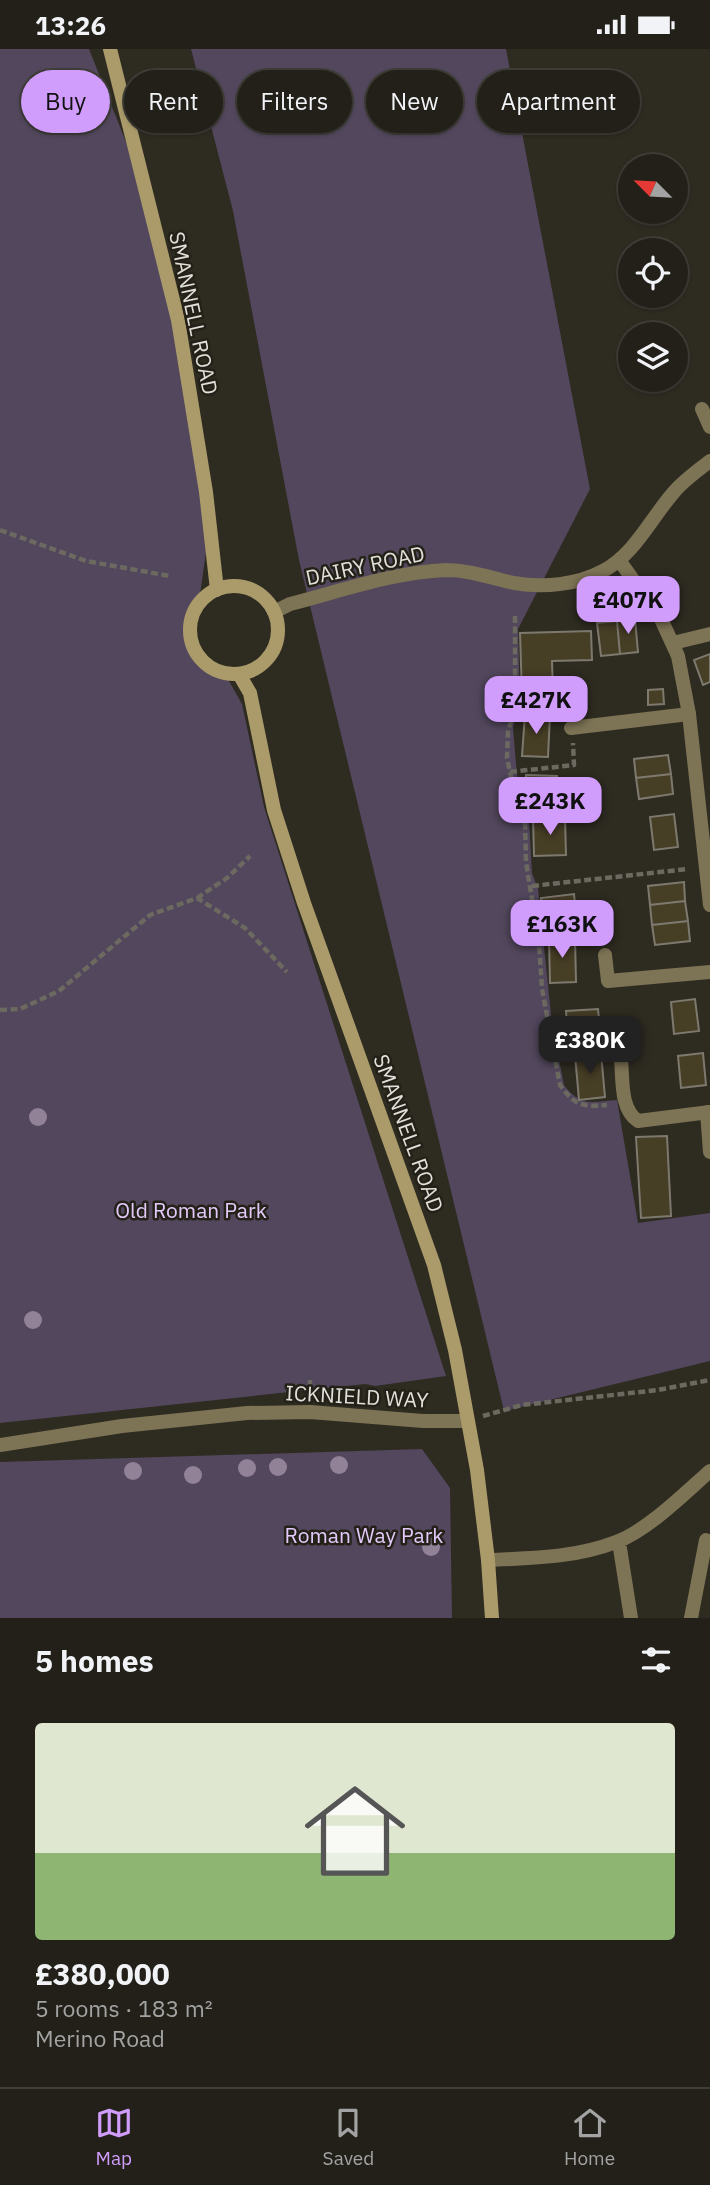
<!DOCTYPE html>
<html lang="en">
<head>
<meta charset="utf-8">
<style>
  body { margin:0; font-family:"IBM Plex Sans",sans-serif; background:#2a2822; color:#f1f3f6; height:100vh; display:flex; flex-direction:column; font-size:26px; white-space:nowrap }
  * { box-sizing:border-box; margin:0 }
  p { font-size:23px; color:#a2a3a2 }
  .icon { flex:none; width:38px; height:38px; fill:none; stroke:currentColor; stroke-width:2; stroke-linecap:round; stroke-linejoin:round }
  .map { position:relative; height:1569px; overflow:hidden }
  .sheet { display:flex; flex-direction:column; background:#222019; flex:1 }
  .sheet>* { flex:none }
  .banner { position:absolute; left:21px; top:21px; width:668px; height:63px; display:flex; gap:14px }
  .needle { width:46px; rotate:294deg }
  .fabs { position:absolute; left:618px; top:105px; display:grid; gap:14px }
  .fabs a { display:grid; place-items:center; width:70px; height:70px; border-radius:50%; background:#222019; box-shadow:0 2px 5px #0004,0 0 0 2px #3f3e38; font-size:35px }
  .price { position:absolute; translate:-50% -60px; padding:0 16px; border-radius:14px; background:#d19dfd; color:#111; font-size:23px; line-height:46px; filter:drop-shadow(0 2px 4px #0008) }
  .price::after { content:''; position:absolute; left:50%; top:42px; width:21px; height:16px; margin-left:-10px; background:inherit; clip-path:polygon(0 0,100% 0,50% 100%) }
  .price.selected { background:#222; color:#fff }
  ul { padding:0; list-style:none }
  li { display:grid; align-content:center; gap:14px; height:371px; padding:0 35px }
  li+li { border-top:2px solid #3f3e38 }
  li span { display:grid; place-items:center; height:217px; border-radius:7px; color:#555 }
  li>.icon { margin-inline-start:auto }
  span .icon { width:126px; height:126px; fill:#fffc; stroke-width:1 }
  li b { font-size:30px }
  h2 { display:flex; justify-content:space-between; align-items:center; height:84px; padding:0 35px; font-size:30px }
  .chip { padding:0 24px; border-radius:32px; background:#222019; box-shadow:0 2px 5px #0004,0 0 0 2px #3f3e38; font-size:24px; line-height:63px }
  .chip.selected { background:#d19dfd; color:#111 }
  .status { display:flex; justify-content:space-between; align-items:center; height:49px; padding:0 35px; background:#222019; direction:ltr }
  .status svg { height:19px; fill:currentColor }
  .tabs { display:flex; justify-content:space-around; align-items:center; height:98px; border-top:2px solid #3f3e38; background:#222019; font-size:19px; color:#a2a3a2 }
  .tabs a { display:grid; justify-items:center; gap:4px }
  .tabs .selected { color:#d19dfd }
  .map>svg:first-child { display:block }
  .green { fill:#52475c }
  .building { fill:#473e26; stroke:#7d796e; stroke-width:2 }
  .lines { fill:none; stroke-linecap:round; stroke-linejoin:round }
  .path { stroke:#6c6961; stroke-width:4.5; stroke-dasharray:7 3.5; stroke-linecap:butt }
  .lane { stroke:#7d7355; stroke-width:14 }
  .street { stroke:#7d7355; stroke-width:14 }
  .secondary { stroke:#ab9b6b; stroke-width:14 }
  .tree { fill:#918298 }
  .labels { text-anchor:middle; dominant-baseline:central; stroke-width:5; stroke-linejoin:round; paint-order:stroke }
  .street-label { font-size:21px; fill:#e2e0da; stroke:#242118 }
  .park-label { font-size:21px; fill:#e2c9f9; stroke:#242118 }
</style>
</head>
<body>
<div class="status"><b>13:26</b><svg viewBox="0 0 49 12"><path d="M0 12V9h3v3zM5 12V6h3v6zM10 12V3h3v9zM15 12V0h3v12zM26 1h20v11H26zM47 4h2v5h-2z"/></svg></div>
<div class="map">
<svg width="710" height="1569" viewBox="0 0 710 1569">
  <rect width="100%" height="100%" fill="#2e2b21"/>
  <path class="green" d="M0,0h89l39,98 49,182 30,216 -13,92 6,18 29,26 13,23 22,103 182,569 -71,10 -10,-2 -365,39z
    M191,0h315l84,440 -72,140 2,75 -7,24 4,47 12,44 3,54 6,16 14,135 12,61c17,22 27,17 53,15l21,123 72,-10v148l-206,50 -205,-851 -66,-349z
    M422,1400l28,39 2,130h-452v-156z"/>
  <path class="building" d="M635,570l3,33 -18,2 -3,-33z
    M617,572l3,33 -19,2 -4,-33z
    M591,582l1,29 -40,1 1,33 -31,1 -2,-62z
    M710,605v28l-7,3 -9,-25z
    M663,640l1,15 -16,1v-15z
    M525,665l25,1 -2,42 -26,-1z
    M668,706l3,19 -35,4 -2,-19z
    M671,725l2,20 -34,5 -3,-21z
    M526,726l31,1v37l-32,-1z
    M674,765l4,33 -24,3 -4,-33z
    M565,768l1,38 -32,1 -1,-38z
    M684,833l1,19 -35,4 -2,-19z
    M574,845l4,39 -33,4 -4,-39z
    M685,852l3,20 -36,4 -2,-20z
    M688,872l2,20 -35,4 -3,-20z
    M575,889l1,44 -26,1 -1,-44z
    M695,950l4,32 -25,3 -3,-32z
    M598,960l4,39 -33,2 -3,-39z
    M601,1004l4,44 -26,3 -4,-45z
    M703,1004l3,32 -25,3 -3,-32z
    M667,1087l4,80 -30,2 -5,-81z"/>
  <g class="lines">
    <path class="path" d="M0,481l86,31 84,15
      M515,567v89l-7,27 -1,26 4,19 14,43 1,42 13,81 3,46 18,96c15,21 23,22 47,20
      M510,723l64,-7 -1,-22
      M532,837l156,-17
      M197,849l30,-20 23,-22
      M0,961l20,-1 39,-18 91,-76 47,-17 48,30 42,44
      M310,1331v17
      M483,1367l39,-11 136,-15 52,-10"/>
    <path class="lane" d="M702,360l8,18
      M673,594l37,-9
      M571,679l118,-14
      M605,906l3,26 102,-9
      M621,1011c2,20 -1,49 17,61l72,-9
      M707,1063l3,40
      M691,1569l15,-78"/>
    <path class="street" d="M619,511l42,59 17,37 11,58 21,191
      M274,563l16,-8c51,-13 104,-32 156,-34 24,0 45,8 68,13 29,5 63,2 89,-12 32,-17 48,-53 71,-79 10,-12 23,-21 36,-31
      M0,1396l122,-19 125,-13 63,-1 113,9h43
      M619,1493l12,76
      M488,1511c43,-2 87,-2 128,-18 31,-11 69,-49 94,-71"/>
    <path class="secondary" d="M110,0l68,271 28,172 11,98
      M190 581a44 44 0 1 1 88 0a44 44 0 1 1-88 0Z
      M239,625l11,19 24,117 30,93 130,362 21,85 22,120 11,90 4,58"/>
  </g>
  <g class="tree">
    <circle cx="38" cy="1068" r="9"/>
    <circle cx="33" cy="1271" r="9"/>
    <circle cx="339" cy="1416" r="9"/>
    <circle cx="278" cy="1418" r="9"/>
    <circle cx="247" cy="1419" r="9"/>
    <circle cx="133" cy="1422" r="9"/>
    <circle cx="193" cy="1426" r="9"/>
    <circle cx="431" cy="1498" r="9"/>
  </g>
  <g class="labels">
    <g class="street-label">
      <text transform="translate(194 264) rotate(78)">SMANNELL ROAD</text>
      <text transform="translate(365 516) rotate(-12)">DAIRY ROAD</text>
      <text transform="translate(409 1084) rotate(70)">SMANNELL ROAD</text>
      <text transform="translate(357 1347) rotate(3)">ICKNIELD WAY</text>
    </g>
    <g class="park-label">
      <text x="191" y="1161">Old Roman Park</text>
      <text x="364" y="1486">Roman Way Park</text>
    </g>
  </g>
</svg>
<div class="fabs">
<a><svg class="needle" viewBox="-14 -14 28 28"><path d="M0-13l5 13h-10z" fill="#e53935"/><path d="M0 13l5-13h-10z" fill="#a2a3a2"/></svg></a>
<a><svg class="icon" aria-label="locate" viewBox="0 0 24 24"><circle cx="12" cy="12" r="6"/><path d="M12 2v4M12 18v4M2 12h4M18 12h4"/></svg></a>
<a><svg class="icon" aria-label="layers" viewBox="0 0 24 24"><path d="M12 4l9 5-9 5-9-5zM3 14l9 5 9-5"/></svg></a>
</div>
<b class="price" style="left:628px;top:587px">£407K</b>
<b class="price" style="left:536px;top:687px">£427K</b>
<b class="price" style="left:550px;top:788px">£243K</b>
<b class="price" style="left:562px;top:911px">£163K</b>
<b class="price selected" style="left:590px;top:1027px">£380K</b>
<div class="banner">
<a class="chip selected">Buy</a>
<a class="chip">Rent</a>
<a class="chip">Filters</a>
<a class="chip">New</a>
<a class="chip">Apartment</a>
</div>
</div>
<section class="sheet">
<h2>5 homes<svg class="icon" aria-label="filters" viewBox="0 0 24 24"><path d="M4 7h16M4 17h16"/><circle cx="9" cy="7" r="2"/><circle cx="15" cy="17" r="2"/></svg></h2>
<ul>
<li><span style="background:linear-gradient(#dfe7d0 60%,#8fb573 0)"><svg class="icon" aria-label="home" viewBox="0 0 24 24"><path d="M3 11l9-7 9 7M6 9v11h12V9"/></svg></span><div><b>£380,000</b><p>5 rooms · 183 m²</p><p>Merino Road</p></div></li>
</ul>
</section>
<nav class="tabs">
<a class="selected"><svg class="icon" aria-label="map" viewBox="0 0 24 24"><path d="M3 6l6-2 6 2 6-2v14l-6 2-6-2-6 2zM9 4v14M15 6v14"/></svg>Map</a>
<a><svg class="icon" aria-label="saved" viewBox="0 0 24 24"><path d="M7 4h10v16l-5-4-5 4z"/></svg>Saved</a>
<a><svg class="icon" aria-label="home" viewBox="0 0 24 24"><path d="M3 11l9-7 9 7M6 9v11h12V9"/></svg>Home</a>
</nav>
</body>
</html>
